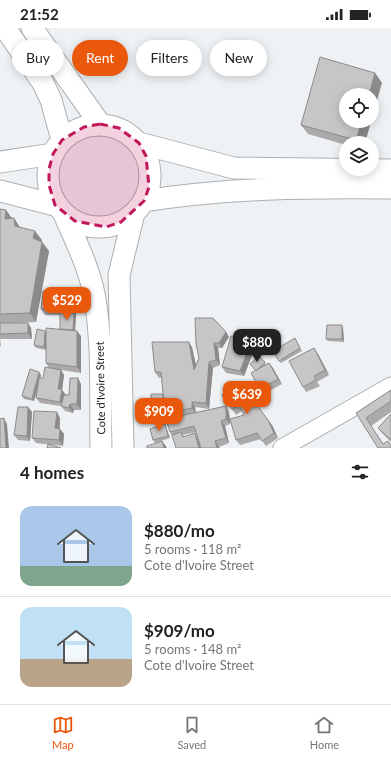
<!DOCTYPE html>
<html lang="en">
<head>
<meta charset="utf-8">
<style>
  body { margin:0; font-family:Lato,sans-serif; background:#f2f2f2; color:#222; height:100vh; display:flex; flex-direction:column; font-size:15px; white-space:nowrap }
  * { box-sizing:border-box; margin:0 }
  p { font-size:13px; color:#767676 }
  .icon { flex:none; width:22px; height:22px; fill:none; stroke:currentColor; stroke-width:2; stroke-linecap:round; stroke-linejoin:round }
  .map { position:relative; height:420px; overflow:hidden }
  .sheet { display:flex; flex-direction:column; background:#fff; flex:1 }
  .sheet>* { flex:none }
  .guide { position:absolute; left:12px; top:12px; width:367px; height:36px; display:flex; gap:8px }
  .controls { position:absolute; left:339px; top:60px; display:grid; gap:8px }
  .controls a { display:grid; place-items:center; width:40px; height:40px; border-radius:50%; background:#fff; box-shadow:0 2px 10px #0003; font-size:20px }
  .price { position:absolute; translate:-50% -34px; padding:0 9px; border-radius:8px; background:#ea580c; color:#fff; font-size:13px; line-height:26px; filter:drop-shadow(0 1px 2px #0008) }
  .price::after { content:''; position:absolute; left:50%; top:24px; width:12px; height:9px; margin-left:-6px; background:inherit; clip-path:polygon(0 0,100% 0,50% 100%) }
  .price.on { background:#222; color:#fff }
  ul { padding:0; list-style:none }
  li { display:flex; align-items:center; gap:12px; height:100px; padding:0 20px }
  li+li { border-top:1px solid #e0e0e0 }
  li span { display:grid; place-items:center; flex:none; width:112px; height:80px; border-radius:12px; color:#555 }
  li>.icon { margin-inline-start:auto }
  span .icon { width:48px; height:48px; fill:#fffc; stroke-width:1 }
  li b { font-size:17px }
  h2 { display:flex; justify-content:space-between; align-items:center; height:48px; padding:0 20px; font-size:17px }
  .pill { padding:0 14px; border-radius:18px; background:#fff; box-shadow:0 2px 10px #0003; font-size:14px; line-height:36px }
  .pill.on { background:#ea580c; color:#fff }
  .status { display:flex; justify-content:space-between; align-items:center; height:28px; padding:0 20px; background:#fff; direction:ltr }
  .status svg { height:11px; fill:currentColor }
  .menu { display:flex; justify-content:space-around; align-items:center; height:56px; border-top:1px solid #e0e0e0; background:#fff; font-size:11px; color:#767676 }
  .menu a { display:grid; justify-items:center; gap:2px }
  .menu .on { color:#ea580c }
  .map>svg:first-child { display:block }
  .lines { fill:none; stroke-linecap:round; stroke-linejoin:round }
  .minor-casing { stroke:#adb0b2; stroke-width:19 }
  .major-casing { stroke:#adb0b2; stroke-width:23 }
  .minor { stroke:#fff; stroke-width:17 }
  .major { stroke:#fff; stroke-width:21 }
  .wall { fill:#aca9ab; fill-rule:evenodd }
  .shaded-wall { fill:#8c8a8b }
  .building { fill:#c8c5c7; stroke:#8c8a8b }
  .marked { fill:#c2185b; fill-opacity:0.2; stroke:#c2185b; stroke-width:3; stroke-dasharray:8 5; stroke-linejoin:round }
  .labels { text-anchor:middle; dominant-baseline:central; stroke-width:3.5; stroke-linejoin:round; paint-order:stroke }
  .street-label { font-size:11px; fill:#191a1b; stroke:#fff }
</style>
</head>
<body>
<div class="status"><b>21:52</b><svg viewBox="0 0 49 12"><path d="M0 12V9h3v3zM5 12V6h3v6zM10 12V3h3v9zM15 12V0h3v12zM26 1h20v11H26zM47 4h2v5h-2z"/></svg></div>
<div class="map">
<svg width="391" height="420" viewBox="0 0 391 420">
  <rect width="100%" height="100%" fill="#eff2f4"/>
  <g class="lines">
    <g class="minor-casing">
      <path id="minor" d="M282,420l109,-62"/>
    </g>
    <g class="major-casing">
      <path id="major" d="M5,0l38,55 8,17 11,40
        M32,0l68,96
        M48 148a51 51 0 1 1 102 0a51 51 0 1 1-102 0Z
        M139,115l95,25 157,2
        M0,134l53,-8
        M0,163l55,14
        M144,173c82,-13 164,-14 247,-13
        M64,186c12,28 26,55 31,85 8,49 5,100 6,149
        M123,420l-4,-173 15,-62"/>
    </g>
    <use href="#minor" class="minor"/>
    <use href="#major" class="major"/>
  </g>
  <path class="wall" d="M375,45l7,10 -36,38h25l-6,22h-19v2l-38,-11 -7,-9z
    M0,181l6,1 6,8h2l6,9 22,13 -1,1 1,1 7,9 -13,71 -19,1 14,5 1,11h-32l1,7h-1z
    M72,269l4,5 -1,29 6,5v37l-20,-3 3,5 -2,15 4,5h3l12,-11v26h-7l-1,3 -8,-2 -4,-5 -21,-3 -4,-5 1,-11 -3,14 -10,-2 -2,-3 19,-21 -1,3h3l6,-10 -3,-5v-24v11l-10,-2 -2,-3 11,-14 1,2 14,-4v-14h-15l-4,-6z
    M343,300l1,14 -16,-1 -2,-2z
    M226,304l3,5 -7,11h-4l2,17 -7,3 -4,41 -14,-2 1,6 33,-1 1,7 14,-4 -2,-4 -6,4 -14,-20 50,30 6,13 -12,8 -5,-7 -21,6 -4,-5 -6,-20v4l-5,2 4,17 -10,4 -47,-11 -2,-4 -2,-13 -3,-4h-7l-2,-3v-6h-3l-2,-3 12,-9 -1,-17 -3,1 -4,-6 37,-25 4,18 3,-7zM196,404l2,6 -14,-1 -1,-2z
    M295,310l7,13 -21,12 -2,-2z
    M256,317l-12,31 -18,-3 -4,-6z
    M318,326l11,21 -12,7 3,4 -14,6 -3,-5z
    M265,334l1,3 3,-2 13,21 -18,10 -4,-5 -4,-18 -6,-7z
    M391,362v22l-20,14 12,18 -5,4 -22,-35z
    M28,379l4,5 -2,29 -12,-1 -4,-5z
    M391,386v28l-9,-9 -4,-5z
    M60,390v11l4,5 -1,12 -27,-3 -4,-5z
    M166,399l4,11 -15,5 -2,-3z"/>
  <path class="shaded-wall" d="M375,45l7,10 -10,35v-23h-3z
    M362,93h9l-6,22h-7l-2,-3z
    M6,182l6,9h-7z
    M14,190l6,10 -5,-2z
    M35,203l7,9 -2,8 -7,-10z
    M42,214l7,9 -13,71 -6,-9z
    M72,269l4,5v13l-4,-5z
    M74,285l2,2 -1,18 -2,-2z
    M28,295l3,5 1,11 -4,-6z
    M342,297l1,3 1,14 -2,-3z
    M45,303l2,3 -1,16 -2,-3z
    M77,303l4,5v37l-4,-6z
    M226,304l3,5 -7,11 -3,-5z
    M252,312l4,5 -12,31 -4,-5z
    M189,314l3,5 6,28 -4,-5z
    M214,315l4,5 2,17 -4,-5z
    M314,320l4,6 11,21 -4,-5z
    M209,334l4,6 -4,41 -3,-6z
    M269,335l4,5 9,16 -4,-5z
    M61,342l3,5 -2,15 4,5 -2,12 -4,-5 -2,-13z
    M39,344l2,3 -7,26 -2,-2z
    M78,350l3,6v26l-4,-6z
    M192,374l3,5 1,6 -4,-5z
    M70,376l4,6 -1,3 -4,-5z
    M226,378l3,6 1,12 -4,-5z
    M28,379l4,5 -2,29 -3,-5z
    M57,384l3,6 -1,15 -4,-5z
    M4,390l3,6 2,24h-3z
    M268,392l4,5 6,13 -4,-5z
    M221,393l4,5 4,17 -3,-5z
    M165,396l1,3 4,11 -2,-2z
    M60,401l4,5 -1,12 -4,-6z
    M195,405l3,6 3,9h-2z
    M162,413l4,5 1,2h-3z
    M215,413l4,6 1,1h-3z"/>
  <path class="building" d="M320,29l55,16 -6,22h-23v26h16l-6,19 -55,-15z
    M0,181l6,1 -1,9 9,-1 1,8 20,5 -2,7 9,4 -12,71 -30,1z
    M43,263l29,6v13l-31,-1z
    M60,284l14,1 -1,17 -13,-1z
    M195,290h18l13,14 -7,11h-5l2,17 -7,2 -3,41 -14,-1v6l-27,6 -4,-42h-6l-3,-30h37l5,28 5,-12 -3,-14z
    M0,295h28v10l-28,1z
    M327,297h15v14h-16z
    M46,300l31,3v36l-31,-4z
    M37,301l8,2 -1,16 -10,-2z
    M231,308l21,4 -12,31 -18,-4z
    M295,310l5,10 -21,13 -6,-10z
    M314,320l11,22 -11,6 2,4 -13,7 -14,-26z
    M259,328l6,6 -9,9 -6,-7z
    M269,335l9,16 -18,10 -9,-16z
    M45,339l16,3 -3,19h4l-2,13 -24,-4 3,-20h4z
    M30,341l9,3 -7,27 -10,-3z
    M70,350h8l-1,26h-7l-1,4 -8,-2 3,-11h5z
    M240,354l28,38 6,13 -12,8 -5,-8 -21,7 -6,-21 14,-4 -5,-10 -7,4 -10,-14z
    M391,362v11l-25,17 17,26 5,-3 3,5v2h-13l-22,-35z
    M151,366h12l2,18h-9l-1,-9h-4z
    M226,378v13l-5,2 5,17 -11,3 2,7h-16l-7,-22 -24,6 -4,-13z
    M18,379h10l-1,29 -13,-1z
    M34,383l23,1 -2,16 5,1 -1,11 -27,-2z
    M391,386v26l-13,-12z
    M4,390l2,30h-6v-29z
    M165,396l3,12 -15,4 -3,-11z
    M181,404l2,5 12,-4 4,15h-23l-4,-13z
    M162,413l2,7h-17v-2z
    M48,416l13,4h-14z"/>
  <path class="marked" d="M100,96l19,4 20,15 7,13 3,31 -5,14 -23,21 -15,5 -31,-6 -20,-16 -6,-20v-16l4,-15 9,-14 22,-13z"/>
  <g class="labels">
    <g class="street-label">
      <text transform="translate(100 360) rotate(-91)">Cote d'Ivoire Street</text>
    </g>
  </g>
</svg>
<div class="controls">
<a><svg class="icon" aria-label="locate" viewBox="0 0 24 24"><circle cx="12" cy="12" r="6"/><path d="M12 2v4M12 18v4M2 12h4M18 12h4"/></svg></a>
<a><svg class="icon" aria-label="layers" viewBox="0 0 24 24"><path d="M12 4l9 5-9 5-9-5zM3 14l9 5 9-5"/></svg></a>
</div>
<b class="price" style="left:67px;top:293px">$529</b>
<b class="price on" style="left:257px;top:335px">$880</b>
<b class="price" style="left:247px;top:387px">$639</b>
<b class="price" style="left:159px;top:404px">$909</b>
<div class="guide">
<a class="pill">Buy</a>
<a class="pill on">Rent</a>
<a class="pill">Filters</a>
<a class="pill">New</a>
</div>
</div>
<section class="sheet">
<h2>4 homes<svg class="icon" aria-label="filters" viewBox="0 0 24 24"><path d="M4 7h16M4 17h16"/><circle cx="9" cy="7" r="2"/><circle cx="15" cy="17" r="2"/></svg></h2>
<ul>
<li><span style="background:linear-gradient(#a9c7e8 75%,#7fa58c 0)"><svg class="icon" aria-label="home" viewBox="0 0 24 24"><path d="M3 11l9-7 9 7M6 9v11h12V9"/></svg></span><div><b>$880/mo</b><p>5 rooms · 118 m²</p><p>Cote d'Ivoire Street</p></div></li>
<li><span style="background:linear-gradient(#bfe0f5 65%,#b9a48a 0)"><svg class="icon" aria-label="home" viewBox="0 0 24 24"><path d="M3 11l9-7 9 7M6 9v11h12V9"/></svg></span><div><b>$909/mo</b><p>5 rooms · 148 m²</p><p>Cote d'Ivoire Street</p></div></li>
</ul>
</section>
<nav class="menu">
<a class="on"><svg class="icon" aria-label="map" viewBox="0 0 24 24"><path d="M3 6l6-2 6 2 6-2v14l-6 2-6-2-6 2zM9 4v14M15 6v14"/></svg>Map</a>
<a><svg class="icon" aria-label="saved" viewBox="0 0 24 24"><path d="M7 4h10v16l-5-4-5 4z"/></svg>Saved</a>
<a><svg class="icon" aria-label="home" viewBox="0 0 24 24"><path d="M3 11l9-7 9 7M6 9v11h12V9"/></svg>Home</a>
</nav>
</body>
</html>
